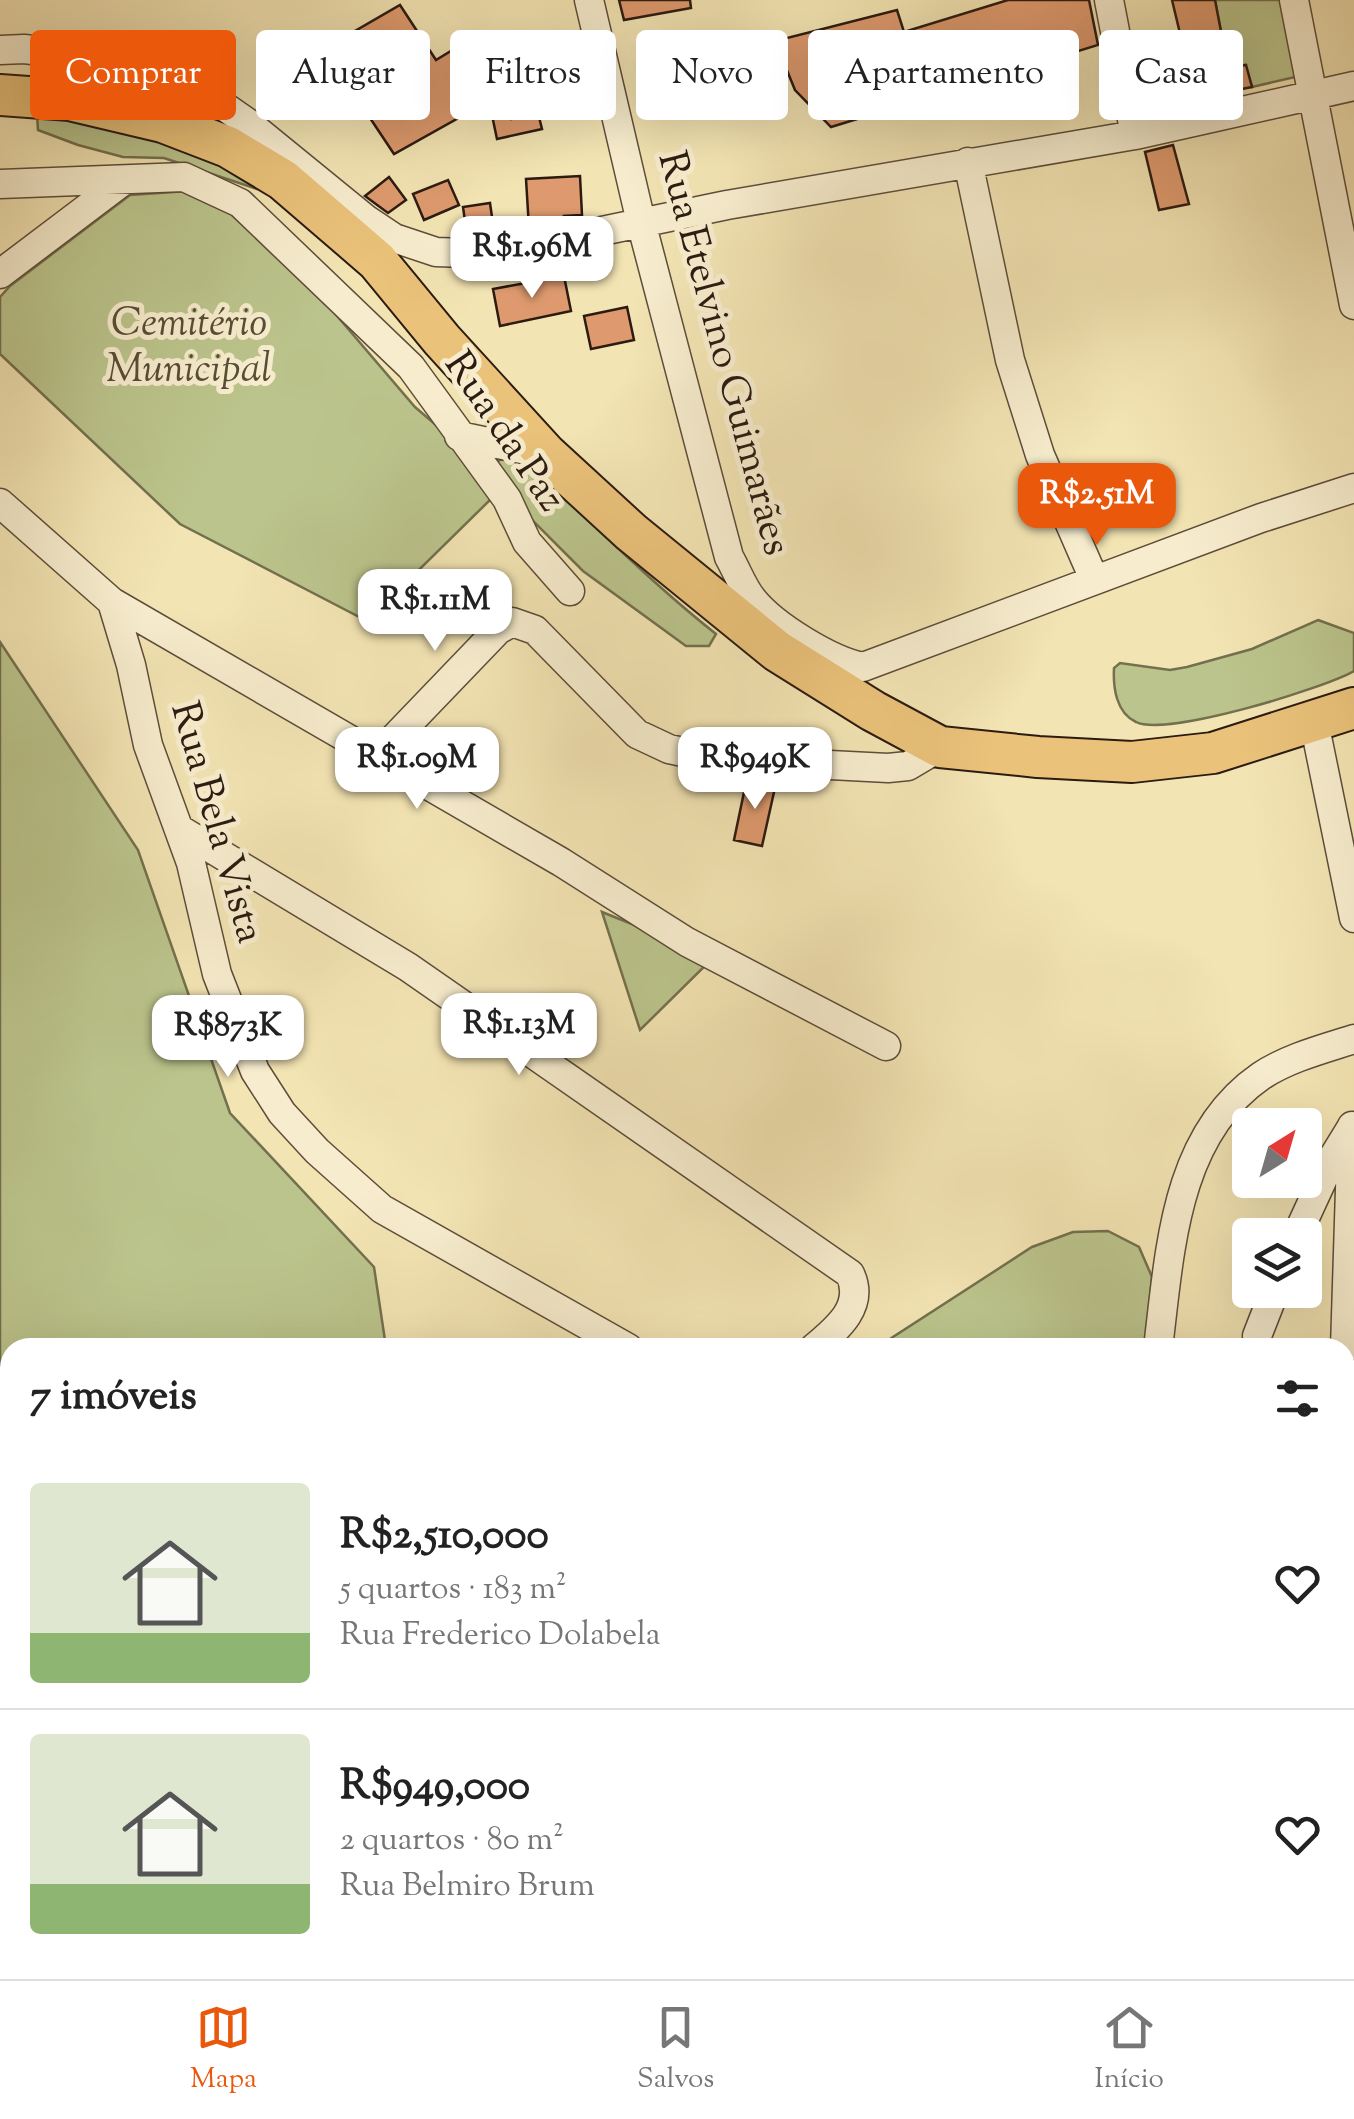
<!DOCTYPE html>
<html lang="pt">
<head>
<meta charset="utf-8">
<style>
  body { margin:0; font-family:"Sorts Mill Goudy",serif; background:#f6f6f6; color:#222; height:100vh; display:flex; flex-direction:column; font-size:38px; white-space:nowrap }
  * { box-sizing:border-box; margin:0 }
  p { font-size:32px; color:#767676 }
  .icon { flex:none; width:55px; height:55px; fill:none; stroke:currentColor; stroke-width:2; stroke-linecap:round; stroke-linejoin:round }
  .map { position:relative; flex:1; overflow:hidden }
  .details { position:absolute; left:0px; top:1338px; width:1355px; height:642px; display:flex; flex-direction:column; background:#fff; border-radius:30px 30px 0 0; box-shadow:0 10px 40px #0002 }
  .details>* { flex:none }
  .hud { position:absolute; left:30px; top:30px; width:1295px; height:90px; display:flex; gap:20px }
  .needle { width:65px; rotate:37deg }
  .fabs { position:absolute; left:1232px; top:1108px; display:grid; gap:20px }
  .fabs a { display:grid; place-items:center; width:90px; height:90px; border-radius:10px; background:#fff; box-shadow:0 10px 40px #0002; font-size:50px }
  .price { position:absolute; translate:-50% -85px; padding:0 22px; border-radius:20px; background:#fff; color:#222; font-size:32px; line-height:65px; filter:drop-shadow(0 2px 5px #0008) }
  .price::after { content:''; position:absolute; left:50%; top:60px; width:30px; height:22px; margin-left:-15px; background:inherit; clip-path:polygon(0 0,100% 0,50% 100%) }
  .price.selected { background:#ea580c; color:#fff }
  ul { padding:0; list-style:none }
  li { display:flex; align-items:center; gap:30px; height:250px; padding:0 30px }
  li+li { border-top:2px solid #e0e0e0 }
  li span { display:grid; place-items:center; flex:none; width:280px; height:200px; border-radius:10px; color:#555 }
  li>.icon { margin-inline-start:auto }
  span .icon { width:120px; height:120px; fill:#fffc; stroke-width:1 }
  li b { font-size:42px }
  h2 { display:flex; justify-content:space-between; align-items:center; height:120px; padding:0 30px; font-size:42px }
  .tag { padding:0 35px; border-radius:10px; background:#fff; box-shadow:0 10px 40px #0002; font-size:35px; line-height:90px }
  .tag.selected { background:#ea580c; color:#fff }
  .menu { display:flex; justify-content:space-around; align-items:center; height:140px; border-top:2px solid #e0e0e0; background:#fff; font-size:28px; color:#767676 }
  .menu a { display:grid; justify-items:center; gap:5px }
  .menu .selected { color:#ea580c }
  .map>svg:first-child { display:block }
  .green { fill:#bbc48c; stroke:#73704e; stroke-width:2.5 }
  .building { fill:#de9a6e; stroke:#2b1b11; stroke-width:2.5 }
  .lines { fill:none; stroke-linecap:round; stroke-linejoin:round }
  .minor-casing { stroke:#5d4d3a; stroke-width:31 }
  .highway-casing { stroke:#2b1b11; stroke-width:44 }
  .minor { stroke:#f7edce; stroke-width:28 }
  .highway { stroke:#eac27a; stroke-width:40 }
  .labels { text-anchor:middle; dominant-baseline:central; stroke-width:10; stroke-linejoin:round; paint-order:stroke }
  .park-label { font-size:40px; font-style:italic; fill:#564e36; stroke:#f7edce }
  .street-label { font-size:40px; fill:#2b1b11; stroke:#f7edce }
</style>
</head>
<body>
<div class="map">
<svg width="1354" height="1979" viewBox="0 0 1354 1979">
  <rect width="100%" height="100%" fill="#f3e4b3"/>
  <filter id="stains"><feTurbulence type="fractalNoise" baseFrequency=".002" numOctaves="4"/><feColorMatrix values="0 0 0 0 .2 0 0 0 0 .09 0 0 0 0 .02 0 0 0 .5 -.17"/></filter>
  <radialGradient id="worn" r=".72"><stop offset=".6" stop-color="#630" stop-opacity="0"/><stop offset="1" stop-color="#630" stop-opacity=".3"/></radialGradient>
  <path class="green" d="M1215,0h67l13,77 -43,10 -7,-22 -17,3z
    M37,114l72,4 154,63 -6,8 -93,-31 -41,-1 -45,-12 -40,-15z
    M188,191l54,24 43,40 130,152 35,30 44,59 -127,125 -187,-97 -180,-170v-57l10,-11 120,-91z
    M532,458c18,26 41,46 63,68 39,38 78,74 121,108l-7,12h-23l-103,-75 -56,-56 -33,-46 5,-9z
    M1318,620l36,13v38c-32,18 -188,66 -218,51 -20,-9 -23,-35 -22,-54l6,-5 50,7 17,-3 65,-18z
    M0,642l138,208 92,263 144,154 12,80 -376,1v330l-10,-3z
    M602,912l112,45 -74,73z
    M1108,1231l31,16 13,30 -7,70 -269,1 156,-101 41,-15z
    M793,1970h317l-1,9h-315z"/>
  <path class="building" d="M619,0h71l1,8 -67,12z
    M1008,0h81l9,45 -267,82 -36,-37 -20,-49 122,-31 7,22z
    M1172,0h43l13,68 18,-3 6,22 -72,14 -7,-23 17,-3z
    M400,5l36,55 28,-17 47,76 27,-6 4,16 -45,10 -8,-38 -95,53 -70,-105z
    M1173,145l16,59 -30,6 -14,-58z
    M580,176l2,39 -18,1 1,5 -36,7 -3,-49z
    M389,177l17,23 -18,13 -23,-17z
    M448,180l11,25 -35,15 -11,-26z
    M490,203l4,28 -27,4 -4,-28z
    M564,276l7,35 -71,15 -7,-37z
    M627,307l7,33 -43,9 -7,-33z
    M747,778l29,5 -14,63 -28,-6z"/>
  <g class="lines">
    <g class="minor-casing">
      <path id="minor" d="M589,0l52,222 88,335c8,14 14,31 24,43 21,26 78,61 110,67l398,-149 93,-30
        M1109,0l26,135
        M1294,0l60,305
        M0,50l24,-1 71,8 58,11 52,25 43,30 119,97 27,18 42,14 30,1 64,-7 197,-41 408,-70 219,-49
        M968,162l42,198 30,95 54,124
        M0,184l184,-7 56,26 171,164 96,132 20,43 43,49
        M0,274l123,-93
        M459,436l87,18
        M0,503l112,99 449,260 126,80 199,104
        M112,602l19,63 17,80 43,118 26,111 38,97 27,42 35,38 65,58 246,139
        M1314,722l40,196
        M377,756l121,-126 14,-8 23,8 102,104 32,15 47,10 172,9 20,-2 32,-19
        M179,829l229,138 442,307c15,32 -12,54 -36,74
        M1297,1235l35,-76 19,-31
        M1158,1348c12,-96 16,-212 103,-272 27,-18 62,-27 93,-37
        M1259,1348l-2,-12 18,-46
        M1345,1348l7,-222
        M1345,1622l9,-16
        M0,1740l10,-13
        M0,1942l10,6
        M1319,1970l1,9
        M48,1979l6,-9
        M658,1979l1,-9"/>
    </g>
    <g class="highway-casing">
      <path id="highway" d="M0,95l70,5 93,22 65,25 55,33 94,81 65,79 104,114 85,78 146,119 96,60 67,36 98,10 94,5 81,-9 141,-45"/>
    </g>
    <use href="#minor" class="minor"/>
    <use href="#highway" class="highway"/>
  </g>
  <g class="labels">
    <g class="park-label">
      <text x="189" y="325">Cemitério<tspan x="189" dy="46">Municipal</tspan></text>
    </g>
    <g class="street-label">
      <text transform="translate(722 354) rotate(75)">Rua Etelvino Guimarães</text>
      <text transform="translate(503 433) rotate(56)">Rua da Paz</text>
      <text transform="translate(215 823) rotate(74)">Rua Bela Vista</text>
    </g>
  </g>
  <rect width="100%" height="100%" filter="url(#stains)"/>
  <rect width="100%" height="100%" fill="url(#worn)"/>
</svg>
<div class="fabs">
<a><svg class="needle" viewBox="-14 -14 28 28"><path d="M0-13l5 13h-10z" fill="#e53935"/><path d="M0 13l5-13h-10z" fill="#767676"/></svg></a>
<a><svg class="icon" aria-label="layers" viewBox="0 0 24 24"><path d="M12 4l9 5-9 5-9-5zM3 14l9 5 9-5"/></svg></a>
</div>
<b class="price" style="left:532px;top:301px">R$1.96M</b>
<b class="price selected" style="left:1097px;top:548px">R$2.51M</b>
<b class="price" style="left:435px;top:654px">R$1.11M</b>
<b class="price" style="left:417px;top:812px">R$1.09M</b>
<b class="price" style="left:755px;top:812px">R$949K</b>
<b class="price" style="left:519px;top:1078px">R$1.13M</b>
<b class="price" style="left:228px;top:1080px">R$873K</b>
<div class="hud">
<a class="tag selected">Comprar</a>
<a class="tag">Alugar</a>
<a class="tag">Filtros</a>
<a class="tag">Novo</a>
<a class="tag">Apartamento</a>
<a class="tag">Casa</a>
</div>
<section class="details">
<h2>7 imóveis<svg class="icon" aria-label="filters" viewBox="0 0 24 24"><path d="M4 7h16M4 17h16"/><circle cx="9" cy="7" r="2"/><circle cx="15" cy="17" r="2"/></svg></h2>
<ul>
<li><span style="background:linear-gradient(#dfe7d0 75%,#8fb573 0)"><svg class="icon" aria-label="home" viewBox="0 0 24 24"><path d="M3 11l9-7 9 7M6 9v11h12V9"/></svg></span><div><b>R$2,510,000</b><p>5 quartos · 183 m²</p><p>Rua Frederico Dolabela</p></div><svg class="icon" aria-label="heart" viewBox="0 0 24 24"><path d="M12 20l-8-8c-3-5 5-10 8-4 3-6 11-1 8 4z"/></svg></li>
<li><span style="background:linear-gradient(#dfe7d0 75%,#8fb573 0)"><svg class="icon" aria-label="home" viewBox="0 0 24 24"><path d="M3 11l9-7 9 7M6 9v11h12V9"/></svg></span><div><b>R$949,000</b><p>2 quartos · 80 m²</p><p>Rua Belmiro Brum</p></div><svg class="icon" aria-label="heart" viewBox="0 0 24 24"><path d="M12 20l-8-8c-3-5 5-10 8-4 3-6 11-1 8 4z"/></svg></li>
</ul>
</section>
</div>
<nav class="menu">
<a class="selected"><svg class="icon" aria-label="map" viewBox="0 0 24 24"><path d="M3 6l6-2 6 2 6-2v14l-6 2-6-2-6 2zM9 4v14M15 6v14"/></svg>Mapa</a>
<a><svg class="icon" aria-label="saved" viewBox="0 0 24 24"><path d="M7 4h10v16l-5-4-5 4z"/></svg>Salvos</a>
<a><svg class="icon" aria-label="home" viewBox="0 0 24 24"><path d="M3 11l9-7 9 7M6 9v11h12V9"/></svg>Início</a>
</nav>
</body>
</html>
